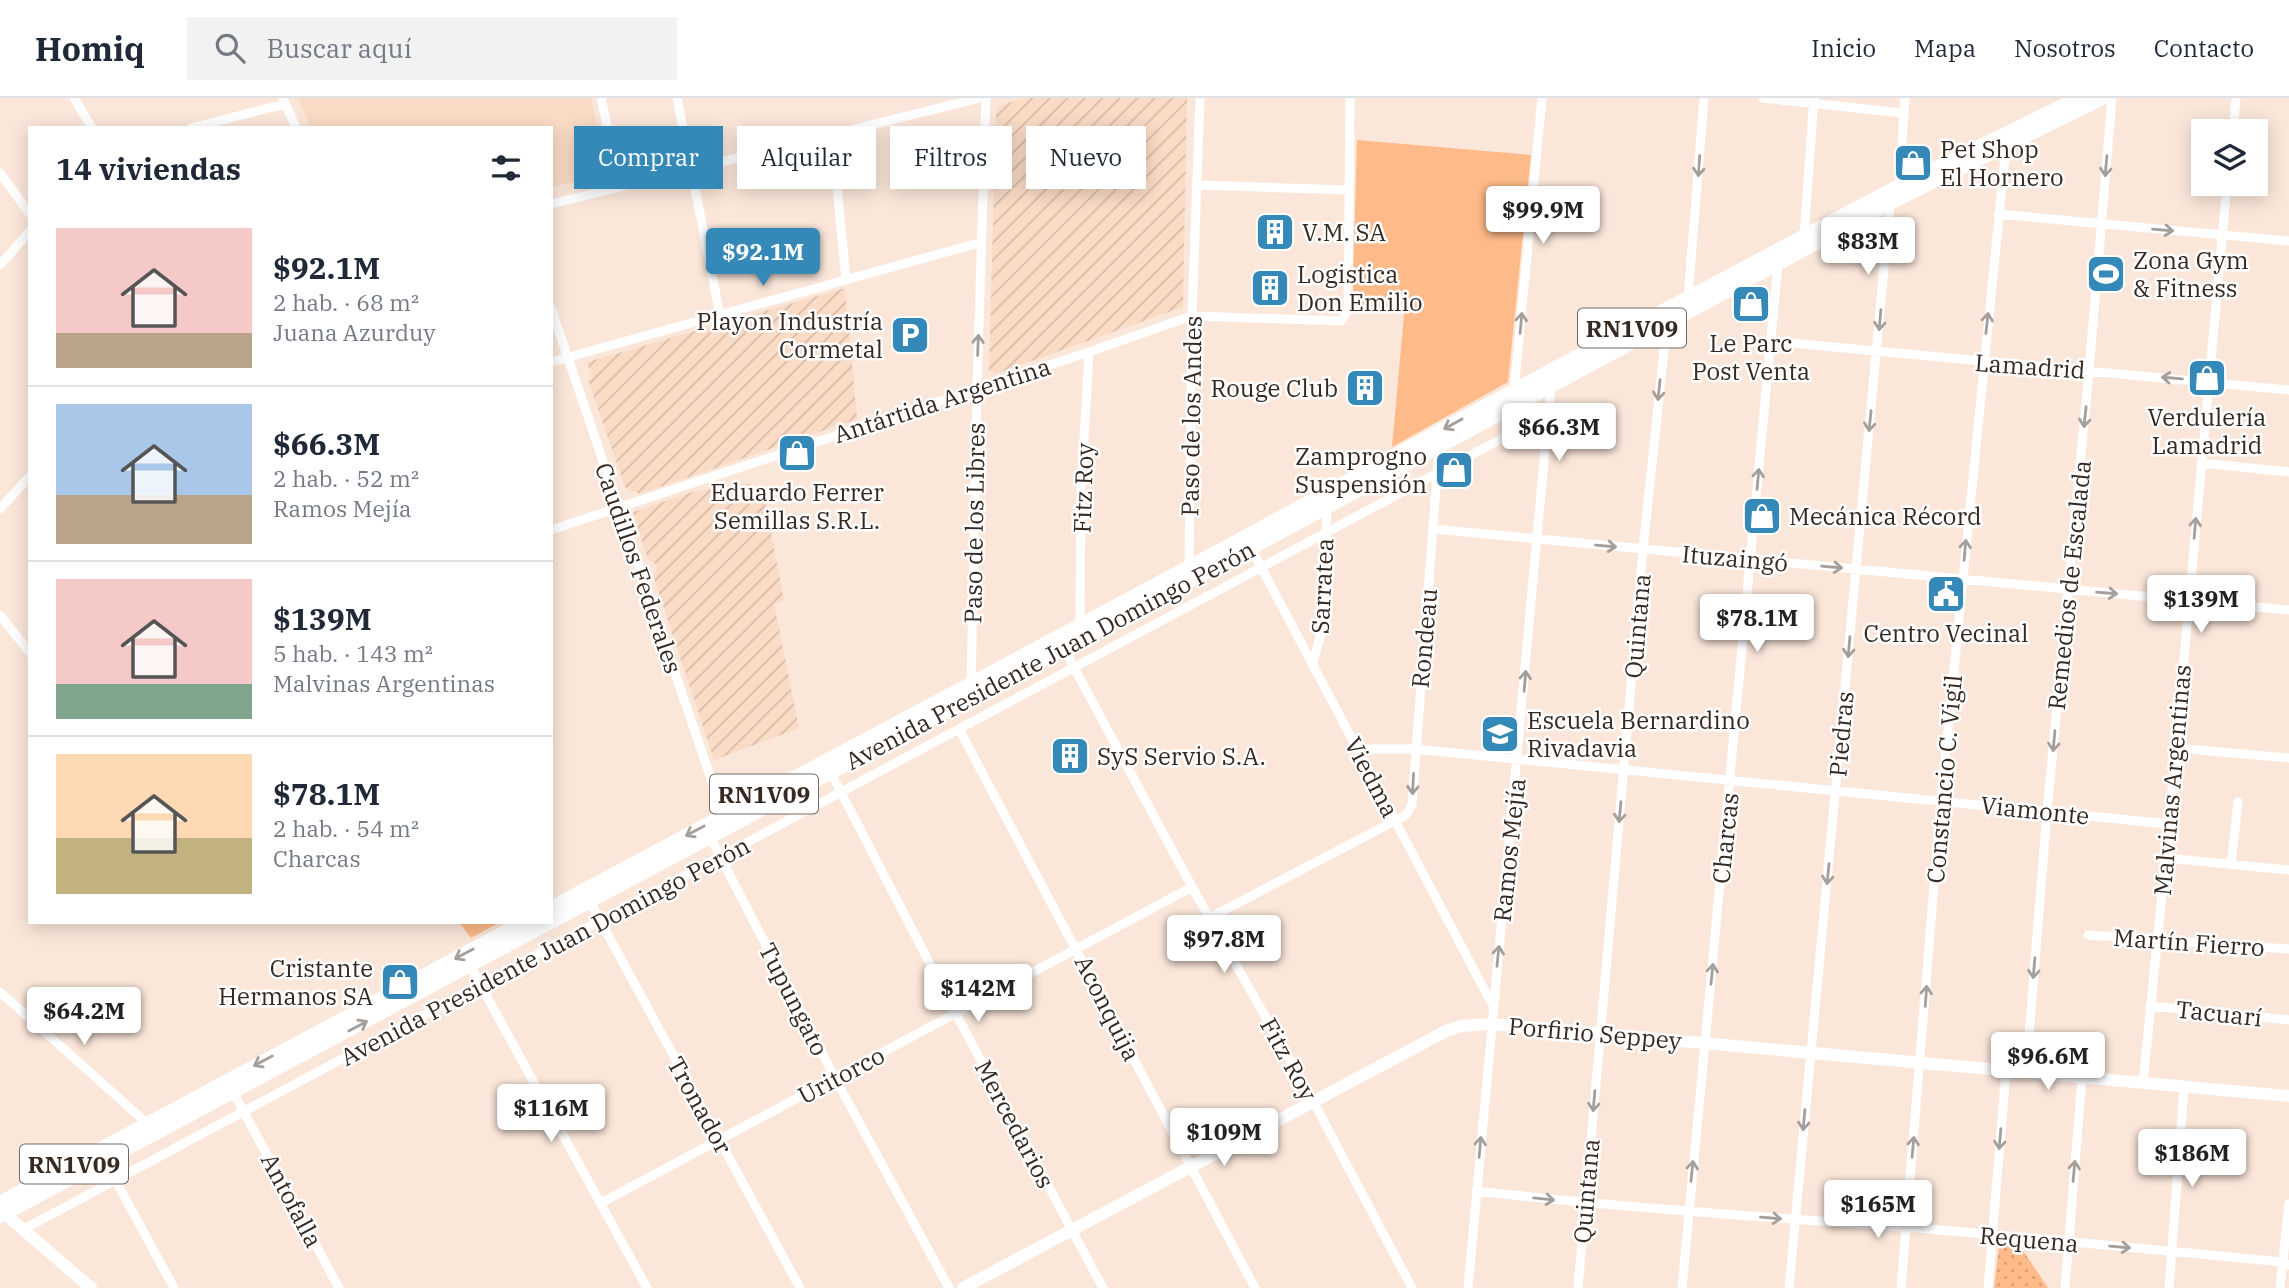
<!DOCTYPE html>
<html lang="es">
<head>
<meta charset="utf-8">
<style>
  body { margin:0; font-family:"IBM Plex Serif",serif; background:#f2f2f3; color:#1f2937; height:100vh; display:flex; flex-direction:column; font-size:26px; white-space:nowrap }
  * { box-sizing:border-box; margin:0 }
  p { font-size:23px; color:#747a83 }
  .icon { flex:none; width:38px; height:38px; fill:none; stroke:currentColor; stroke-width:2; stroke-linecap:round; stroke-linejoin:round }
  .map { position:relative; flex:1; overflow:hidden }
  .drawer { position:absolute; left:28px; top:28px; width:525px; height:798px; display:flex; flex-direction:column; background:#fff; border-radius:0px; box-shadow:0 4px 18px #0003 }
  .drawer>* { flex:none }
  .top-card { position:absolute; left:574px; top:28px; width:665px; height:63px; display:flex; gap:14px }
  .buttons { position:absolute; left:2191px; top:21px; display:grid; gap:14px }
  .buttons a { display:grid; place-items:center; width:77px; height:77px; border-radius:0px; background:#fff; box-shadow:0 4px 18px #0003; font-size:35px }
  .price { position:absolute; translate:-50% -60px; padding:0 16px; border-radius:7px; background:#fff; color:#222; font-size:23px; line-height:46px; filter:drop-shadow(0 2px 4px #0008) }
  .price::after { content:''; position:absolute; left:50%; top:42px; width:21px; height:16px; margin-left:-10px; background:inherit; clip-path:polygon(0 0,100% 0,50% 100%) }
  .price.selected { background:#3489b8; color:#fff }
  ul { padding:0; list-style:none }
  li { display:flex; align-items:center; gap:21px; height:175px; padding:0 28px }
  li+li { border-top:2px solid #e0e1e3 }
  li span { display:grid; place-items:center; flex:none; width:196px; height:140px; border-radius:0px; color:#555 }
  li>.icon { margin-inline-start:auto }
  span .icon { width:84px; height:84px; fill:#fffc; stroke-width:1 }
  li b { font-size:30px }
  h2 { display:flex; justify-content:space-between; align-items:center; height:84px; padding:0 28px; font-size:30px }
  .pill { padding:0 24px; border-radius:0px; background:#fff; box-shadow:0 4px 18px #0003; font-size:24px; line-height:63px }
  .pill.selected { background:#3489b8; color:#fff }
  header { display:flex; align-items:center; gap:42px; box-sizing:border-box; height:98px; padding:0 35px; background:#fff; border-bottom:2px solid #e0e1e3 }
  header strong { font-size:33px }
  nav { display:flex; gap:38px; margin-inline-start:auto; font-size:24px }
  .search { width:490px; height:63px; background:#f2f2f3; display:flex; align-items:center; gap:18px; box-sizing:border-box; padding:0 24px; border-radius:0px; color:#747a83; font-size:26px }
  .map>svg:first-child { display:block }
  .built { fill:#fadbc6 }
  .industrial { fill:url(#industrial-furrows) }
  .grass { fill:#feba88 }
  .park { fill:url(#park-dots) }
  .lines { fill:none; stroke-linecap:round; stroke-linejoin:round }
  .minor { stroke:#fff; stroke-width:9 }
  .secondary { stroke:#fff; stroke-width:12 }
  .primary { stroke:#fff; stroke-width:14 }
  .oneway { stroke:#a49f9b }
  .labels { text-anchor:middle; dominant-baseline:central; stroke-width:5; stroke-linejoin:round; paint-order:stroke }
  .shield { fill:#fff; stroke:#726964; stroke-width:2 }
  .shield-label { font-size:23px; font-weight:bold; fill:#352921 }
  .poi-label { font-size:24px; fill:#352921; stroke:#fff; text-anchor:start }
  .street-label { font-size:24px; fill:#352921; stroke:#fff }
</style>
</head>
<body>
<header>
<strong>Homiq</strong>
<div class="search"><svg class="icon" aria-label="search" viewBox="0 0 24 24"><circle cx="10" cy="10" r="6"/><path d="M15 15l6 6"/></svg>Buscar aquí</div>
<nav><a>Inicio</a><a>Mapa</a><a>Nosotros</a><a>Contacto</a></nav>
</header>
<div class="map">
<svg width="2289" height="1190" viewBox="0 0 2289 1190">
  <defs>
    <pattern id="industrial-furrows" width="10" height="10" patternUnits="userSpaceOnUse" patternTransform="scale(1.75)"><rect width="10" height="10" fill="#fadbc6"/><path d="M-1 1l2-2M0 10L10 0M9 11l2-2" fill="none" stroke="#d7bcaa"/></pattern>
    <pattern id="park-dots" width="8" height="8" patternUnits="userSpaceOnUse" patternTransform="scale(1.75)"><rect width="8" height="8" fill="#feba88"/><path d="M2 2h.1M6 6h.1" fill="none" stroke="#daa075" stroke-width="1.8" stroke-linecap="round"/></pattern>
  </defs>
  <rect width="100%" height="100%" fill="#fbe7da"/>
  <path class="built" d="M298,0h293l17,76 -57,13v-59h-240z"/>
  <path class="industrial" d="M1026,0h161l-4,209 -188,67 -6,-4 7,-258 5,-7z
    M845,190l12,131 -217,75 -15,-7 -37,-107 4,-2 -5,-16z
    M750,385l4,12 9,-3 21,108 -10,4 25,124 -85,32 -61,-185 4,-6 -2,-6 -7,-3 -15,-48 59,-20z"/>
  <path class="grass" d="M1357,42l174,15 -23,227 -116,65 13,-143 -53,9z
    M459,824h41l-29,16z"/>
  <path class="park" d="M2020,1148l28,42h-54l5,-41z"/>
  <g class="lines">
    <path class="minor" d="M74,0l18,30
      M283,0l13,30
      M601,0l20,89
      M677,0l43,217
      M1763,0l140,15
      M191,30l94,-24
      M2233,33l3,-33
      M832,37l14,145
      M0,75l30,41
      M1197,87l152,5
      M1899,89l6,-89
      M551,106l429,-106
      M1998,116l291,27
      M1804,139l10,-139
      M0,167l30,-34
      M1688,200l16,-200
      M551,210l174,512
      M1771,243l518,49
      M551,264l431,-120
      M1514,293l28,-293
      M2201,365l88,9
      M0,411l30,-33
      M1433,431l856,81
      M551,432l538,-178 94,-33 9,-3 149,5 7,-11 2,-212
      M1251,450l241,456
      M1189,469l3,-251 8,-218
      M0,517l30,38
      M1080,526l1,-132 8,-140
      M1063,549l129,240 121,214 99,187
      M1312,567l9,-31 6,-127
      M971,590l6,-299 9,-291
      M959,631l296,559
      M2176,650l113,10
      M1357,651h58l754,75
      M831,675l125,241 147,274
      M710,739l125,241 114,210
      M2166,760l123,12
      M2231,767l7,-63
      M590,804l210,386
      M1209,820l197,-103 6,-10 27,-358
      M2088,837l201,14
      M470,868l177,322
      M0,894l148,132
      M2150,908l139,14
      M2026,975l21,-261 42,-441 23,-273
      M2143,985l26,-259 58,-640
      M233,994l106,196
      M105,1063l69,127
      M1476,1093c142,16 285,26 427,36 127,10 253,23 379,35l7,3
      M601,1105l591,-316
      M24,1131l1524,-815
      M1468,1190l83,-904
      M1578,1190l65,-739 24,-227
      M1682,1190l96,-1025
      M1789,1190l101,-1085
      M1901,1190l40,-488 65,-654
      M1988,1190l18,-217
      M2065,1190l17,-210
      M2169,1190l15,-201
      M2280,1190l9,-84"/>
    <path class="secondary" d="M5,1116l86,74
      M963,1190l483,-257 15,-5 30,-2 798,72"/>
    <path class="primary" d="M551,810l683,-365 318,-173 347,-184 180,-88
      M0,1105l524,-281
      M0,1118l1251,-668 639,-345 212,-105"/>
  </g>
  <defs><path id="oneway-shaft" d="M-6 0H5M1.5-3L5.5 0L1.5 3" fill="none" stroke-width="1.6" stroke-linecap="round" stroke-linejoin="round" transform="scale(1.75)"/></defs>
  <g class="oneway">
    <use href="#oneway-shaft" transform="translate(1699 68) rotate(94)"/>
    <use href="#oneway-shaft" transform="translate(2106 68) rotate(95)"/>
    <use href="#oneway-shaft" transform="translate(2163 132) rotate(5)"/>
    <use href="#oneway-shaft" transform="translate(1880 222) rotate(95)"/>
    <use href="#oneway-shaft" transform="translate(1521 225) rotate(-85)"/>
    <use href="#oneway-shaft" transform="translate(1987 225) rotate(-84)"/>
    <use href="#oneway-shaft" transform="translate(978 247) rotate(-88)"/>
    <use href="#oneway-shaft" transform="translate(2172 280) rotate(-175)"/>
    <use href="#oneway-shaft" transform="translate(1659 292) rotate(96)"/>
    <use href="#oneway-shaft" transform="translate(2085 319) rotate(96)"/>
    <use href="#oneway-shaft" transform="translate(1870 323) rotate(96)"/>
    <use href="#oneway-shaft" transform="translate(1453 326) rotate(151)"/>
    <use href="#oneway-shaft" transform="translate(1758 381) rotate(-85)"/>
    <use href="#oneway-shaft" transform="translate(2195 430) rotate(-85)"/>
    <use href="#oneway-shaft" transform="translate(1606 448) rotate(5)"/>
    <use href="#oneway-shaft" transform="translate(1965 452) rotate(-85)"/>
    <use href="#oneway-shaft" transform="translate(1832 469) rotate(5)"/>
    <use href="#oneway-shaft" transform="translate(2107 495) rotate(5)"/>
    <use href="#oneway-shaft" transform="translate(1849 549) rotate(95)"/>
    <use href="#oneway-shaft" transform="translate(1525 583) rotate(-85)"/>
    <use href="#oneway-shaft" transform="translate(2054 643) rotate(95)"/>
    <use href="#oneway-shaft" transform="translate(1413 686) rotate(93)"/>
    <use href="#oneway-shaft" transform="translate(1620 714) rotate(95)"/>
    <use href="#oneway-shaft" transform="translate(695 733) rotate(152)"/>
    <use href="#oneway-shaft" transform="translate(1828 776) rotate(96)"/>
    <use href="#oneway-shaft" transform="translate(464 856) rotate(152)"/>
    <use href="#oneway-shaft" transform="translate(1498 858) rotate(-84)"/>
    <use href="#oneway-shaft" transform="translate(2034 870) rotate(95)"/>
    <use href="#oneway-shaft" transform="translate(1712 876) rotate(-84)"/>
    <use href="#oneway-shaft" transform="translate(1926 898) rotate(-86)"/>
    <use href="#oneway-shaft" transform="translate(358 928) rotate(-28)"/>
    <use href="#oneway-shaft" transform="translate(263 963) rotate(152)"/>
    <use href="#oneway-shaft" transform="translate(1594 1003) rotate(95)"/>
    <use href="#oneway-shaft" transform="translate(1804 1022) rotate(95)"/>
    <use href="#oneway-shaft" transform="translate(2000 1041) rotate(95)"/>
    <use href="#oneway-shaft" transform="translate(1480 1049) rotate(-85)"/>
    <use href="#oneway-shaft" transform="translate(1913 1049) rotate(-85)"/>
    <use href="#oneway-shaft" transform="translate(1692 1073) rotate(-84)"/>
    <use href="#oneway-shaft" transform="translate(2074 1073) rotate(-85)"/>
    <use href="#oneway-shaft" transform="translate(1544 1101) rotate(6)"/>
    <use href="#oneway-shaft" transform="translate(1771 1120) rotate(5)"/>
    <use href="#oneway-shaft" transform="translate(2120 1149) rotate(5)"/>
  </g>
  <defs>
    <g id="shop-square" transform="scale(2.0125)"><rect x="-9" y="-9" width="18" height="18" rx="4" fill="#3489b8" stroke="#fff"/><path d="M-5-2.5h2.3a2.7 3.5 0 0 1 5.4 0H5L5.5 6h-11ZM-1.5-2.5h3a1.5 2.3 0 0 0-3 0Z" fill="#fff"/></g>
    <g id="building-square" transform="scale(2.0125)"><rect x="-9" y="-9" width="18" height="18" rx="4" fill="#3489b8" stroke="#fff"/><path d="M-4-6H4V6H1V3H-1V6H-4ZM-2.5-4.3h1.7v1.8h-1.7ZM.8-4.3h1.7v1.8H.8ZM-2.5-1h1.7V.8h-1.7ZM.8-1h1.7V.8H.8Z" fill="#fff"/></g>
    <g id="stadium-square" transform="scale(2.0125)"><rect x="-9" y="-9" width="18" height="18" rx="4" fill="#3489b8" stroke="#fff"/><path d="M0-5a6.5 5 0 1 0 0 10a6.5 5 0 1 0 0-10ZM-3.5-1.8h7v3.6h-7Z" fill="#fff"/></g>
    <g id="parking-square" transform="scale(2.0125)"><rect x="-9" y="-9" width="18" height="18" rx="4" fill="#3489b8" stroke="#fff"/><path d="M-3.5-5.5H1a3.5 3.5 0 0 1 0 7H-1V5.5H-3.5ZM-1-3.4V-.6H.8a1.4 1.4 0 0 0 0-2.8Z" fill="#fff"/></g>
    <g id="civic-square" transform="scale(2.0125)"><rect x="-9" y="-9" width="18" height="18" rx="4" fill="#3489b8" stroke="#fff"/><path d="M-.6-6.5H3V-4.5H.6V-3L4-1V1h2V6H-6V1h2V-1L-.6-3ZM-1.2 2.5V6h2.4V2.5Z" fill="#fff"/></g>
    <g id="school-square" transform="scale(2.0125)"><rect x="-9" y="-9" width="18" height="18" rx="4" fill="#3489b8" stroke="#fff"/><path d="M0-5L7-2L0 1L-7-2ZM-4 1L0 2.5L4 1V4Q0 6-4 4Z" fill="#fff"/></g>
  </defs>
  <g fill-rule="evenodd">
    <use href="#shop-square" x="1913" y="65"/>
    <use href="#building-square" x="1275" y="134"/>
    <use href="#stadium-square" x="2106" y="176"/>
    <use href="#building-square" x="1270" y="190"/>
    <use href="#shop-square" x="1751" y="206"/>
    <use href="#parking-square" x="910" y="237"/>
    <use href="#shop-square" x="2207" y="280"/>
    <use href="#building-square" x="1365" y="290"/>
    <use href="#shop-square" x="797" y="355"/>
    <use href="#shop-square" x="1454" y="372"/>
    <use href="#shop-square" x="1762" y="418"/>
    <use href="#civic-square" x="1946" y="496"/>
    <use href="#school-square" x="1500" y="636"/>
    <use href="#building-square" x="1070" y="658"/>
    <use href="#shop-square" x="400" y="884"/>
  </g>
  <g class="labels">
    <g class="shield">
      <rect x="1578" y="210.5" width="108" height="39" rx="5"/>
      <rect x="710" y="676.5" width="108" height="39" rx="5"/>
      <rect x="20" y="1046.5" width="108" height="39" rx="5"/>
    </g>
    <g class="shield-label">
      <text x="1632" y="230">RN1V09</text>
      <text x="764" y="696">RN1V09</text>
      <text x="74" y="1066">RN1V09</text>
    </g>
    <g class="poi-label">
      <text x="1940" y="51">Pet Shop<tspan x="1940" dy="28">El Hornero</tspan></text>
      <text x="1302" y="134">V.M. SA</text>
      <text x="2133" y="162">Zona Gym<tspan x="2133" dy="28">&amp; Fitness</tspan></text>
      <text x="1297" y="176">Logistica<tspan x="1297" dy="28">Don Emilio</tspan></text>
      <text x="883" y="223" text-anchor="end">Playon Industría<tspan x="883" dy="28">Cormetal</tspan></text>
      <text x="1751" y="245" text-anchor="middle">Le Parc<tspan x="1751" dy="28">Post Venta</tspan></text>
      <text x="1338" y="290" text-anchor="end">Rouge Club</text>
      <text x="2207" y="319" text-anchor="middle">Verdulería<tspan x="2207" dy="28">Lamadrid</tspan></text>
      <text x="1427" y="358" text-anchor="end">Zamprogno<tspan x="1427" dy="28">Suspensión</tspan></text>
      <text x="797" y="394" text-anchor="middle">Eduardo Ferrer<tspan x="797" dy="28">Semillas S.R.L.</tspan></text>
      <text x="1789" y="418">Mecánica Récord</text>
      <text x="1946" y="535" text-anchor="middle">Centro Vecinal</text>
      <text x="1527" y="622">Escuela Bernardino<tspan x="1527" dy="28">Rivadavia</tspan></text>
      <text x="1097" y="658">SyS Servio S.A.</text>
      <text x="373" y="870" text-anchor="end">Cristante<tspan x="373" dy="28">Hermanos SA</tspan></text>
    </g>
    <g class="street-label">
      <text transform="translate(2030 268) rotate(4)">Lamadrid</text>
      <text transform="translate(942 302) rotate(-18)">Antártida Argentina</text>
      <text transform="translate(1191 318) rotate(-89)">Paso de los Andes</text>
      <text transform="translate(1083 390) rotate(-88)">Fitz Roy</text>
      <text transform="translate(974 425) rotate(-89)">Paso de los Libres</text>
      <text transform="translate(1735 460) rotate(5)">Ituzaingó</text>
      <text transform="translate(639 470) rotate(71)">Caudillos Federales</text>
      <text transform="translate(2069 487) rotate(-84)">Remedios de Escalada</text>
      <text transform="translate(1322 488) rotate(-87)">Sarratea</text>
      <text transform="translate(1637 528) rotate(-85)">Quintana</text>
      <text transform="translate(1424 540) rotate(-85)">Rondeau</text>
      <text transform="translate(1050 557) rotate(-28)">Avenida Presidente Juan Domingo Perón</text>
      <text transform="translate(1841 636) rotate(-85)">Piedras</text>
      <text transform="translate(1372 679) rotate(62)">Viedma</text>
      <text transform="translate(1944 681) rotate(-85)">Constancio C. Vigil</text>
      <text transform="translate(2172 682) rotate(-85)">Malvinas Argentinas</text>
      <text transform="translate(2035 712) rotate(6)">Viamonte</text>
      <text transform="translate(1725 740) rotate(-84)">Charcas</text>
      <text transform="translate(1509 752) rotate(-84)">Ramos Mejía</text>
      <text transform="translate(2189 844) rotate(4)">Martín Fierro</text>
      <text transform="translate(545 853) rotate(-28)">Avenida Presidente Juan Domingo Perón</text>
      <text transform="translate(794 901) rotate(63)">Tupungato</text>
      <text transform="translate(1108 910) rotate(63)">Aconquija</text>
      <text transform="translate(2219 915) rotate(6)">Tacuarí</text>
      <text transform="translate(1595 935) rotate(5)">Porfirio Seppey</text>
      <text transform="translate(1289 961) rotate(61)">Fitz Roy</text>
      <text transform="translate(841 977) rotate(-28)">Uritorco</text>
      <text transform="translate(700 1007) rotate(61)">Tronador</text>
      <text transform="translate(1015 1026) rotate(62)">Mercedarios</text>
      <text transform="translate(1586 1093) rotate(-85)">Quintana</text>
      <text transform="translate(292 1102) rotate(62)">Antofalla</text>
      <text transform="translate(2029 1141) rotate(5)">Requena</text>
    </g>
  </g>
</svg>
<div class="buttons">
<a><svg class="icon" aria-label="layers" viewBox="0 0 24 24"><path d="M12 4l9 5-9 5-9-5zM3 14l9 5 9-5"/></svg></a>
</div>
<b class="price" style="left:1543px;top:148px">$99.9M</b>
<b class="price" style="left:1868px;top:179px">$83M</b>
<b class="price selected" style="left:763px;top:190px">$92.1M</b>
<b class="price" style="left:1559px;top:365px">$66.3M</b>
<b class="price" style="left:2201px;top:537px">$139M</b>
<b class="price" style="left:1757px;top:556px">$78.1M</b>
<b class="price" style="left:1224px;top:877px">$97.8M</b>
<b class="price" style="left:978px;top:926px">$142M</b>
<b class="price" style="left:84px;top:949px">$64.2M</b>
<b class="price" style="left:2048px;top:994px">$96.6M</b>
<b class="price" style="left:551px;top:1046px">$116M</b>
<b class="price" style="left:1224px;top:1070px">$109M</b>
<b class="price" style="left:2192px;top:1091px">$186M</b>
<b class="price" style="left:1878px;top:1142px">$165M</b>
<div class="top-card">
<a class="pill selected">Comprar</a>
<a class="pill">Alquilar</a>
<a class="pill">Filtros</a>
<a class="pill">Nuevo</a>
</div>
<section class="drawer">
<h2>14 viviendas<svg class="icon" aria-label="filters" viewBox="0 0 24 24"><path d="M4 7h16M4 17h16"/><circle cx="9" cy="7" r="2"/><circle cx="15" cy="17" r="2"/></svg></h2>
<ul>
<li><span style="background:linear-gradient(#f6c9c9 75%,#b9a48a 0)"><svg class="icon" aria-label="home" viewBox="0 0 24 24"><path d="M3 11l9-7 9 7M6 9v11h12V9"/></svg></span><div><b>$92.1M</b><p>2 hab. · 68 m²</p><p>Juana Azurduy</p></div></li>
<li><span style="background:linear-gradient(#a9c7e8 65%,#b9a48a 0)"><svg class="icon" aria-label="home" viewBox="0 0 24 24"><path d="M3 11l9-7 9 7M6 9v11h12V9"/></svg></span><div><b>$66.3M</b><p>2 hab. · 52 m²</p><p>Ramos Mejía</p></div></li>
<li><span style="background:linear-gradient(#f6c9c9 75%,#7fa58c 0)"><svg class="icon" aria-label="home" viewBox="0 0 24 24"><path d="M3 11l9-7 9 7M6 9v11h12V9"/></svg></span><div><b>$139M</b><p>5 hab. · 143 m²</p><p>Malvinas Argentinas</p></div></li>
<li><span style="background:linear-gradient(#ffd9b3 60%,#c2b280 0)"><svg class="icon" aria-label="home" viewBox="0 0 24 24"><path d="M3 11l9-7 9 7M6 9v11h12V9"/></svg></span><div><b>$78.1M</b><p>2 hab. · 54 m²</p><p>Charcas</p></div></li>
</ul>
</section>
</div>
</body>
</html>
